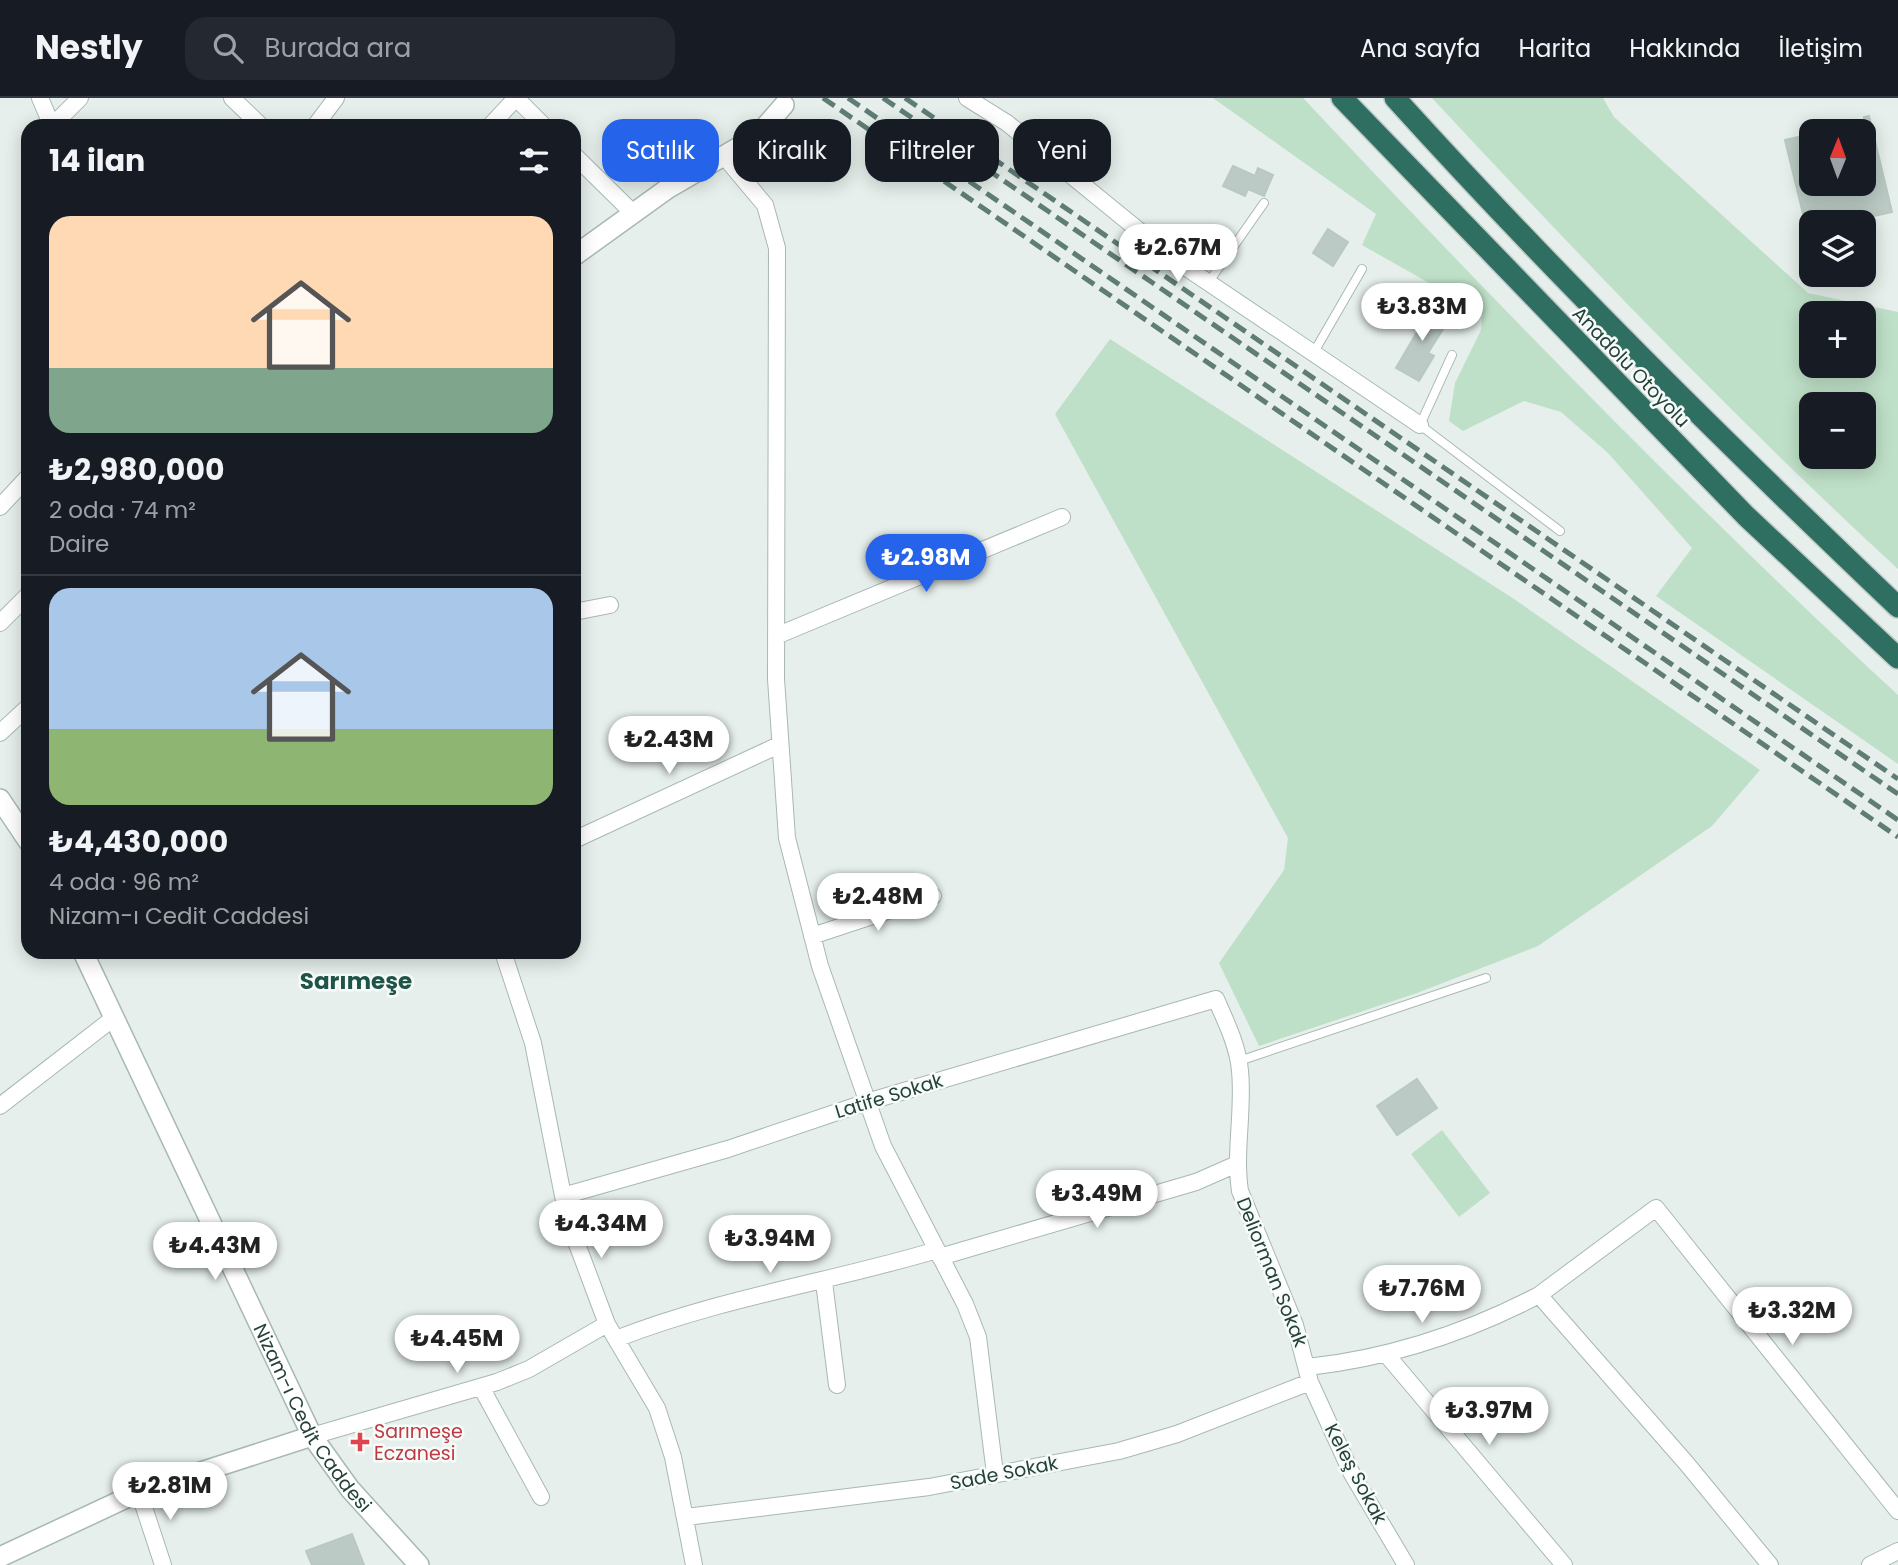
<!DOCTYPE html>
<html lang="tr">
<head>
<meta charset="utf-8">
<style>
  body { margin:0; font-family:Poppins,sans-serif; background:#242831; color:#f1f3f6; height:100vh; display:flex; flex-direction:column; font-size:26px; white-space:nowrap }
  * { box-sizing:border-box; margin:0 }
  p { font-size:23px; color:#9ea1a6 }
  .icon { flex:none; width:38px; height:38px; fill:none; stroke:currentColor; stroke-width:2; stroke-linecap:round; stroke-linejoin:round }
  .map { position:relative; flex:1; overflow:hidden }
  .side { position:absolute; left:21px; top:21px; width:560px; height:840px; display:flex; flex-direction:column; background:#171b24; border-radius:21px; box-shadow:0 4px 18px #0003 }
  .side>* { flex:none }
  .banner { position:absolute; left:602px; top:21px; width:665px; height:63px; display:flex; gap:14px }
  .needle { width:46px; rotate:1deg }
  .tools { position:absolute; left:1799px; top:21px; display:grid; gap:14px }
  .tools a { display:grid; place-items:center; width:77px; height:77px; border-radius:14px; background:#171b24; box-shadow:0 4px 18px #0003; font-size:35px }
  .price { position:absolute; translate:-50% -60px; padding:0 16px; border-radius:24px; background:#fff; color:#222; font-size:23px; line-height:46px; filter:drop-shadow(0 2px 4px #0008) }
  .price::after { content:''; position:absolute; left:50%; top:42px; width:21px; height:16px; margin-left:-10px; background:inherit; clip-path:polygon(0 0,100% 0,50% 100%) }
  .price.selected { background:#2563eb; color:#fff }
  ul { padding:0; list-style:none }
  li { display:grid; align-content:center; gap:14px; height:371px; padding:0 28px }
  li+li { border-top:2px solid #363941 }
  li span { display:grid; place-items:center; height:217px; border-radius:21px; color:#555 }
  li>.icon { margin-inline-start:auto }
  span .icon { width:126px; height:126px; fill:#fffc; stroke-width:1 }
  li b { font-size:30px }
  h2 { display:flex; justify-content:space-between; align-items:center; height:84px; padding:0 28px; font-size:30px }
  .chip { padding:0 24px; border-radius:21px; background:#171b24; box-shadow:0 4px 18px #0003; font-size:24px; line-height:63px }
  .chip.selected { background:#2563eb; color:#fff }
  header { display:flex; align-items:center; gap:42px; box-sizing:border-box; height:98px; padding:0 35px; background:#171b24; border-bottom:2px solid #363941 }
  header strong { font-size:33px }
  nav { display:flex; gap:38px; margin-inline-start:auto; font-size:24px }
  .search { width:490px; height:63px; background:#242831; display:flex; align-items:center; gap:18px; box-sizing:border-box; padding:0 24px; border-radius:21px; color:#9ea1a6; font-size:26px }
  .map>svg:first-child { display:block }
  .green { fill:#bfe0c8; fill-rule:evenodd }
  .building { fill:#bbcac4; stroke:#b8c9c2; stroke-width:2 }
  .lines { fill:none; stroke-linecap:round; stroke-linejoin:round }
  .service-casing { stroke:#a8b8b2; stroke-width:10 }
  .minor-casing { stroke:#a8b8b2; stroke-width:18 }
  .tertiary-casing { stroke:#a8b8b2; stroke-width:22 }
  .motorway-casing { stroke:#c2cac8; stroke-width:24 }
  .service { stroke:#fff; stroke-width:8 }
  .minor { stroke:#fff; stroke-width:16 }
  .tertiary { stroke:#fff; stroke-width:19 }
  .motorway { stroke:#2f6f62; stroke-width:21 }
  .rail { stroke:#5f7d75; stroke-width:5; stroke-dasharray:14 7; stroke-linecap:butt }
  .health-dot { fill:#e0444e; stroke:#f7fbf9; stroke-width:2.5 }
  .labels { text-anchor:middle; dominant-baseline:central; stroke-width:5; stroke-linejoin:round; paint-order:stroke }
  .street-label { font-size:19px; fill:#24423a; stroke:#f7fbf9 }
  .health-label { font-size:19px; fill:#be3a42; stroke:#f7fbf9; text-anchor:start }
  .quarter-label { font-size:23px; font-weight:bold; fill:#1f5548; stroke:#f7fbf9 }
</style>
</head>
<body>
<header>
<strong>Nestly</strong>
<div class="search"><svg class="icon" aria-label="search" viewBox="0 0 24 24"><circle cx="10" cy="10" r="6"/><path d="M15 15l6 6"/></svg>Burada ara</div>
<nav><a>Ana sayfa</a><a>Harita</a><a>Hakkında</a><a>İletişim</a></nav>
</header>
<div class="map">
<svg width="1898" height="1467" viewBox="0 0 1898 1467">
  <rect width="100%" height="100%" fill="#e6efeb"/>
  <path class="green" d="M1213,0h90c193,205 388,406 595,597v69l-242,-168 36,-48 -84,-95 -47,-41 -37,-11 -61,30 -14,-10 6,-38 26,-53 1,-17 -120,-68 14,-31z
    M1432,0h171l11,19 194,176 90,19v257c-162,-149 -316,-310 -466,-471zM1811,215h53v53h-53zM1811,306h53v53h-53z
    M1110,241l404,260 246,171 -48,56 -174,120 -121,47 -158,53 -40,-83 65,-93 4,-32 -233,-424z
    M1442,1032l48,63 -31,24 -48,-63z"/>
  <path class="building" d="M1869,18l23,96 -45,10h-42l-20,-82 26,-6v50h53v-67z
    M1233,68l22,10 3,-8 15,7 -9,21 -16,-7 -3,7 -22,-10z
    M1328,131l20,13 -15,24 -20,-13z
    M1423,207l25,16 -20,32 6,3 -15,25 -23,-13 24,-41 -8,-5z
    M1417,981l20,29 -40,27 -20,-29z
    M352,1436l12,31h-52l-6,-14z"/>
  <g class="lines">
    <g class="service-casing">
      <path id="service" d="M1208,185l56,-80
        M1314,254l48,-83
        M1452,257l-32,70 140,106
        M1239,963l247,-83"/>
    </g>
    <g class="minor-casing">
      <path id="minor" d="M40,0l12,28 28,-28
        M232,0l29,28
        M967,0l40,25 168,137 245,165
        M315,28l21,-28
        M490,28l26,-28 28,28
        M574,57l59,58
        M724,58l41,49 12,43 -1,431 11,159 33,128 63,180 82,158 13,33 17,137
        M0,409l28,-30
        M574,514l36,-7
        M0,525l28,-28
        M776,538l286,-119
        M0,635l28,-26
        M574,742l205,-95
        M812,838l121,-40
        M503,854l30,91 30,153 11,40 33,88 50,84 16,49 21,108
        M0,1008l115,-89
        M563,1098l165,-47 139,-47 349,-103c10,23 22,47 24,72 4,40 -6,80 0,120l55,134 15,57 42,92 54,91
        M940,1159l256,-75 41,-18
        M824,1184l13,103
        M616,1241c104,-41 214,-57 321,-89
        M1386,1256l178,211
        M1308,1269c82,-9 158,-34 231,-72
        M481,1289l60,110
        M312,1338l185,-54 32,-13 78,-45
        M139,1394l24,73
        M686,1419l243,-30 190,-36 58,-17 133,-52
        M1770,1467l-83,-101 -148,-169 117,-87 242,303
        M1870,1467l28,-14"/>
    </g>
    <g class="tertiary-casing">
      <g id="tertiary">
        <path d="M574,158l93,-67 89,-52 28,-32"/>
        <path d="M0,701l28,42"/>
        <path id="s1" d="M83,854l229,484 38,53 69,76"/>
        <path d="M0,1459l139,-65 173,-56"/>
      </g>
    </g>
    <g class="motorway-casing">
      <path id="motorway" d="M1342,0l404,418 152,142
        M1395,0c160,177 331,345 503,509"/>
    </g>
    <use href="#service" class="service"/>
    <use href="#minor" class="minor"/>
    <use href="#tertiary" class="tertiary"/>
    <use href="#motorway" class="motorway"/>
    <path class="rail" d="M823,0l1075,739
      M848,0l1050,722
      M883,0l1015,696
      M905,0l993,681"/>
  </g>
  <path class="health-dot" d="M356.5 1333.5h7v7h7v7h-7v7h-7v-7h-7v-7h7z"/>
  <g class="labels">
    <g class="street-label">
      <text transform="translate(1631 269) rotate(46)">Anadolu Otoyolu</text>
      <text transform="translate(889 998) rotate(-17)">Latife Sokak</text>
      <text transform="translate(1272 1174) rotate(68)">Deliorman Sokak</text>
      <text stroke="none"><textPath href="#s1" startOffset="520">Nizam-ı Cedit Caddesi</textPath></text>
      <text transform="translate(1004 1375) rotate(-11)">Sade Sokak</text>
      <text transform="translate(1356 1376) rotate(62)">Keleş Sokak</text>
    </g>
    <g class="health-label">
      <text x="374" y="1333">Sarımeşe<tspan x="374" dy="22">Eczanesi</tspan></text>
    </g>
    <g class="quarter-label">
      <text x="356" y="883">Sarımeşe</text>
    </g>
  </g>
</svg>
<div class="tools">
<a><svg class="needle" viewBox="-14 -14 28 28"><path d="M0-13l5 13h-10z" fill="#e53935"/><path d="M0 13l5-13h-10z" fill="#9ea1a6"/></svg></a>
<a><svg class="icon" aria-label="layers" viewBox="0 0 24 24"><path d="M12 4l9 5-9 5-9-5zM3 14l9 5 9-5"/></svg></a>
<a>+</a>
<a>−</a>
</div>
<b class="price" style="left:1178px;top:186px">₺2.67M</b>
<b class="price" style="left:1422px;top:245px">₺3.83M</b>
<b class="price selected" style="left:926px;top:496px">₺2.98M</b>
<b class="price" style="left:669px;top:678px">₺2.43M</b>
<b class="price" style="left:878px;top:835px">₺2.48M</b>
<b class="price" style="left:1097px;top:1132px">₺3.49M</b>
<b class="price" style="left:601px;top:1162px">₺4.34M</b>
<b class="price" style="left:770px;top:1177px">₺3.94M</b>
<b class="price" style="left:215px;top:1184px">₺4.43M</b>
<b class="price" style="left:1422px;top:1227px">₺7.76M</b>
<b class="price" style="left:1792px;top:1249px">₺3.32M</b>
<b class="price" style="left:457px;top:1277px">₺4.45M</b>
<b class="price" style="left:1489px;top:1349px">₺3.97M</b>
<b class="price" style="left:170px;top:1424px">₺2.81M</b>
<div class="banner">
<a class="chip selected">Satılık</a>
<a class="chip">Kiralık</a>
<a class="chip">Filtreler</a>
<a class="chip">Yeni</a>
</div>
<section class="side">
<h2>14 ilan<svg class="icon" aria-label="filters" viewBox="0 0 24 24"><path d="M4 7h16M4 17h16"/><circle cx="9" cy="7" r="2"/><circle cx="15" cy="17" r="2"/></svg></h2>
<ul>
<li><span style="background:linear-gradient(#ffd9b3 70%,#7fa58c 0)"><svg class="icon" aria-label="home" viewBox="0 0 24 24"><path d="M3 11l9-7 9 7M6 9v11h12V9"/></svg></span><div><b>₺2,980,000</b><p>2 oda · 74 m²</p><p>Daire</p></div></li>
<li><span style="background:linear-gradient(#a9c7e8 65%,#8fb573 0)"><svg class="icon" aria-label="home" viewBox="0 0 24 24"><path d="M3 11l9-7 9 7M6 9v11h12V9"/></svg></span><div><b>₺4,430,000</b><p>4 oda · 96 m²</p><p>Nizam-ı Cedit Caddesi</p></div></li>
</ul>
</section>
</div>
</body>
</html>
